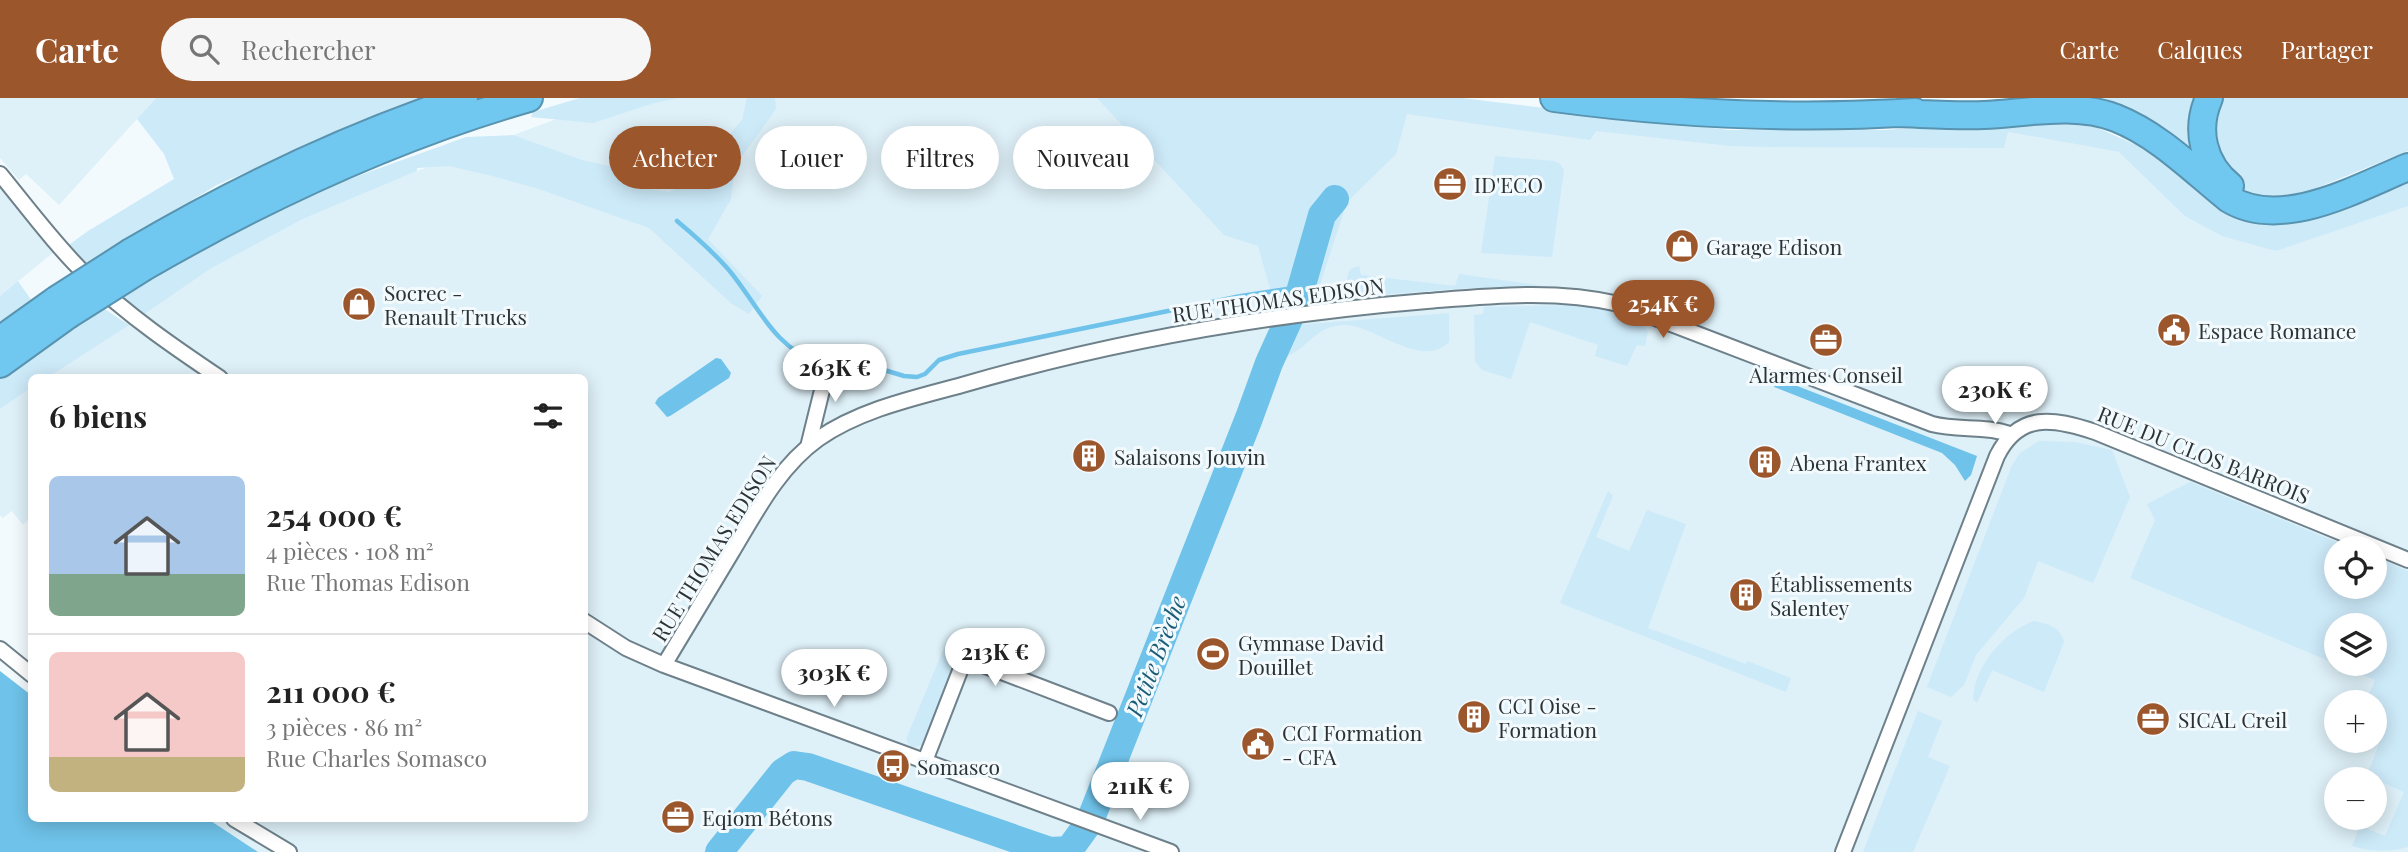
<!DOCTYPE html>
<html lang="fr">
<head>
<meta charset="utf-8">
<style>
  body { margin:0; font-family:"Playfair Display",serif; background:#f6f6f6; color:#222; height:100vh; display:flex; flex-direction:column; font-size:26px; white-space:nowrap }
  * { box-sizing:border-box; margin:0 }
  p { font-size:23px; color:#767676 }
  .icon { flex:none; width:38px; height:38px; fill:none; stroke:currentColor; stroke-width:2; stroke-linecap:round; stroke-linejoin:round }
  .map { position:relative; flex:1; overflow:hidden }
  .details { position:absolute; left:28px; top:276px; width:560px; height:448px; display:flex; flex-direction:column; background:#fff; border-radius:10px; box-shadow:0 4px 18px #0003 }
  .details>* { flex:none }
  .top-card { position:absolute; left:609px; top:28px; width:665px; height:63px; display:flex; gap:14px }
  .fabs { position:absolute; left:2324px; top:438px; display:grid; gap:14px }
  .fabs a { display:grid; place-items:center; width:63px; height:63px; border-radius:50%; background:#fff; box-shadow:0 4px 18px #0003; font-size:35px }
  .price { position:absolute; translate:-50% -60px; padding:0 16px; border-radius:24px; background:#fff; color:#222; font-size:23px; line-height:46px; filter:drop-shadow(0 2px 4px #0008) }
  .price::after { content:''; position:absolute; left:50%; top:42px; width:21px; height:16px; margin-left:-10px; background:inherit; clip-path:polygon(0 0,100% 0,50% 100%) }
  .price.on { background:#9c562c; color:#fff }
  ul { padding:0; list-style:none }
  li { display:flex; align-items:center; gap:21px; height:175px; padding:0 21px }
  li+li { border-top:2px solid #e0e0e0 }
  li span { display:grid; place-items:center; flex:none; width:196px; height:140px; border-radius:10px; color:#555 }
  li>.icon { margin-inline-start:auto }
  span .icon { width:84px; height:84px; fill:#fffc; stroke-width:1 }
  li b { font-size:30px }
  h2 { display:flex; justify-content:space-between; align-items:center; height:84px; padding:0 21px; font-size:30px }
  .tag { padding:0 24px; border-radius:32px; background:#fff; box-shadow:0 4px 18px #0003; font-size:24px; line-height:63px }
  .tag.on { background:#9c562c; color:#fff }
  header { display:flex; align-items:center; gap:42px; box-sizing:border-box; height:98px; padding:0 35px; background:#9c562c; color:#fff }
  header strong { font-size:33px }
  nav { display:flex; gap:38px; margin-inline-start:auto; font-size:24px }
  .search { width:490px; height:63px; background:#f6f6f6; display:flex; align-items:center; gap:18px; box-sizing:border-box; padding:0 24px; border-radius:38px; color:#767676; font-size:26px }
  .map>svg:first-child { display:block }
  .built { fill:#def0f8; fill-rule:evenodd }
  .green { fill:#cdeaf9; fill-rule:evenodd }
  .water { fill:#6fc2e9 }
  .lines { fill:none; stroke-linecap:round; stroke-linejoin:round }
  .stream { stroke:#6fc2e9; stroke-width:4.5 }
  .river { stroke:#6fc2e9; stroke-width:28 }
  .street-casing { stroke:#6e818a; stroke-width:18 }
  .highway-casing { stroke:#5893af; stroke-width:30 }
  .street { stroke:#fff; stroke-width:14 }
  .highway { stroke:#70c7ef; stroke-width:26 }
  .highway-bridge-casing { stroke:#5893af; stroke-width:30; stroke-linecap:butt }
  .highway-bridge { stroke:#70c7ef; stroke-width:26 }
  .labels { text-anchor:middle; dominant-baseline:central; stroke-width:6; stroke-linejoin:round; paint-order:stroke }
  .poi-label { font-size:21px; fill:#2b3337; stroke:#f2fafe; text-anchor:start }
  .street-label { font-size:21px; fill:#2b3337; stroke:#f2fafe }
  .water-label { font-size:23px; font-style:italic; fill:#1b5d77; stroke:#f2fafe }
</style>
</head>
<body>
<header>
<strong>Carte</strong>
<div class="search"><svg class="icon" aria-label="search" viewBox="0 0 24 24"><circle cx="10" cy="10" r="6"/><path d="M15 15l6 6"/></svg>Rechercher</div>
<nav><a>Carte</a><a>Calques</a><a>Partager</a></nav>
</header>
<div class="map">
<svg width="2408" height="754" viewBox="0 0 2408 754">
  <rect width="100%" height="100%" fill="#f2fafe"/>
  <path class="built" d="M0,0h156l-97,107 -33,-31 -7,6 -19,-22z
    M652,0h758l356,44 242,-10 111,20 157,99 132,-52v653h-2150l-50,-33h376v-441h-377l-4,-3 -4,3h-152l163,-109 93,-50 114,-48 145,-54zM2336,450h39v38h-39zM2336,527h39v38h-39zM2336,604h39v38h-39zM2336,681h39v38h-39z
    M0,89l54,65 -54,44z
    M31,290v129l-8,8 -11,-14 -9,7 -3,-3v-106z"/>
  <path class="green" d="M156,0h270l-130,52 -79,35 -133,80 -18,-18 22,-16 86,-52 -10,-25 -27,-35z
    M580,0h100l-26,5 -61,20 -62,-6 2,-5z
    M747,0h28l1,11 -41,57 -4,33 -23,40 54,57 -13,18 -17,-10 -83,-76 -110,-39 -47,-13 -43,-10 -32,2v3l-114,48 -93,50 -67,46 -20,-18 46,-31 164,-81 133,-48 47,-2 69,25 50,11 16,18 21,3 34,-16 3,-15 36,-41z
    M1097,0h365l267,32h157l131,-11h50l31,9 38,17 95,63 177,-32v30l-132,45 -54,-15 -37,-20 -66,-64 -111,-20 -4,16 -235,-1 -39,-1 -134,-15 -6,9 -183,-26 -11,40 -49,48 -29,89 -6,4 -39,4 -15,-53 -34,-11z
    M2090,0h112l1,67 -115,-63z
    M2216,0h192v53l-109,44 -22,4 -20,-3 -20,-9 -13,-11 -16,-62z
    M1495,58l59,5 6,3 4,6 -12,87 -71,-4z
    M1359,168l2,9 94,11 4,-12 84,12 -91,3 -100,8c-6,-11 -9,-29 7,-31z
    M18,183l14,20 -32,24v-29z
    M1574,207c25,3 59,6 74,27l-3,14 -8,-1 -10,21 -32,-10 3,-11 -68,-23 -19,57 -29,-9 -7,-9 -1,-46 9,-1 1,-7z
    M103,210l26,17 -82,53h-15l-1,10 -31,21v-33z
    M1449,215v29c-26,27 -72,-14 -101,-17 -22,-1 -32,10 -47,23 -5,4 -12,7 -18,11l13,-34z
    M2039,343l36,1 37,8 18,47 -37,86 -55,-22 -14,37 -48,57 -12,30 -13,12 -24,-10 85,-222 8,-12z
    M2190,384l161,66h-15v38h39v-29l33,14v276c-18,5 -37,5 -56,-1l8,-20 25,10 19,-44 -29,-13 1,-3 -8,-4 13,-33 -6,-4v-33h-9l9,-22 -245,-102 25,-58 -8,-16zM2336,527h39v38h-39z
    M1608,393l5,5 -17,41 33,14 18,-41 39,14 -38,104 98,36 1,-3 44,17 -5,14 -226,-89z
    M2034,523c14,3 27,6 30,21l-20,50 -52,-22 -15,33 -4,-4c1,-32 31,-68 61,-78z
    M947,543l16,6 -40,98 -9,2 -5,-2 -3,-6z
    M1918,613l24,10 -14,36 22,9 -37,86h-50z"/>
  <path class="water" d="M716,260l5,1 10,14 -2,5 -59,38 -3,1 -12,-14 3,-5z
    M1777,280l200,78 -6,19 -6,6 -10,-16 -13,-12 -168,-66z
    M0,573l31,24 1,124h176l50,33h-258z"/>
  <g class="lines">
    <path class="stream" d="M677,123c18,15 36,31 51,48 32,38 43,76 92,95
      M836,270l45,1 23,7 13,1 8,-3 14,-14 19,-6 283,-58 60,-9"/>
    <path class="river" d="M719,754l64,-80 11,-7 14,2 242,84 19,-1 21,-29 159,-403 20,-55 29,-64 24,-84 13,-16"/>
    <g class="street-casing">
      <path id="street" d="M0,76c28,34 55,71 87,102 40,39 87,71 133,102
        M808,349l18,-73 1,-18
        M584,523l42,27 38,17 507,187
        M0,551l32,26
        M664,567c23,-38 45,-75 68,-113 24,-40 47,-85 86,-113 41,-29 96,-41 144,-54 152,-44 307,-71 465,-84 63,-5 129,-12 192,3l313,120c26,7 52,1 78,10
        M925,663l40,-103 144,55
        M234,721l55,33
        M1843,754l154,-396c22,-44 56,-38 98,-24l313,128"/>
    </g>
    <g class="highway-casing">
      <path id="highway" d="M1554,0c120,16 240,22 361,14
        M2209,0c-14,32 -6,66 21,88
        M1898,15c29,1 57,3 86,2 43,-2 91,-13 132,3 43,17 78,53 113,81 53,32 128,-11 179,-32
        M131,154c105,-62 216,-115 333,-154
        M144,169c123,-71 249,-130 385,-169
        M0,242l56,-40
        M0,266l68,-49"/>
    </g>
    <use href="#street" class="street"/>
    <use href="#highway" class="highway"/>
    <g class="highway-bridge-casing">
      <path id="highway-bridge" d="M56,202l75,-48
        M68,217l76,-48"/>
    </g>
    <use href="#highway-bridge" class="highway-bridge"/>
  </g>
  <defs>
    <g id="office-disc" transform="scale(1.75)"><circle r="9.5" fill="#9c562c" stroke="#f2fafe"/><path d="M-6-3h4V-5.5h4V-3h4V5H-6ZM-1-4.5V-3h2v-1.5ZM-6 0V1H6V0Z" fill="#fff"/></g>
    <g id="shop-disc" transform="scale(1.75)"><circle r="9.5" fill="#9c562c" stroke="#f2fafe"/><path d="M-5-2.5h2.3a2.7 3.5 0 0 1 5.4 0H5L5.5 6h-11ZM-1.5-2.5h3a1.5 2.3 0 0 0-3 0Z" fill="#fff"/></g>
    <g id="civic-disc" transform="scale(1.75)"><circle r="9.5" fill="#9c562c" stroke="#f2fafe"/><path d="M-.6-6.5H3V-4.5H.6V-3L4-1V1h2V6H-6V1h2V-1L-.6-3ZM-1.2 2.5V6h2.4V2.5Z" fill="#fff"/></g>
    <g id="building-disc" transform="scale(1.75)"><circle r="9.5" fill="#9c562c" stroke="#f2fafe"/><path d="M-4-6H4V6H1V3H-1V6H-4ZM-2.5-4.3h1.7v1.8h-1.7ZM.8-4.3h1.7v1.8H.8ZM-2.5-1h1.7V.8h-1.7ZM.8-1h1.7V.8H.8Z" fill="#fff"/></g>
    <g id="stadium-disc" transform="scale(1.75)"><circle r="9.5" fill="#9c562c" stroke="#f2fafe"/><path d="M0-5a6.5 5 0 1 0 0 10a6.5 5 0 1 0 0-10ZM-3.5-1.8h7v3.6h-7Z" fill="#fff"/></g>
    <g id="bus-disc" transform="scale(1.75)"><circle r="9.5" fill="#9c562c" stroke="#f2fafe"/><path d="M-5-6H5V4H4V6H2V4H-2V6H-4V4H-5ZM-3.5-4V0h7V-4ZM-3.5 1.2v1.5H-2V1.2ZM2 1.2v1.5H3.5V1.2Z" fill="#fff"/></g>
  </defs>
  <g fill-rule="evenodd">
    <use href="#office-disc" x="1450" y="86"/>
    <use href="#shop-disc" x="1682" y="148"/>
    <use href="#shop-disc" x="359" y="206"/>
    <use href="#civic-disc" x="2174" y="232"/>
    <use href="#office-disc" x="1826" y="242"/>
    <use href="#building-disc" x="1089" y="358"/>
    <use href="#building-disc" x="1765" y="364"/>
    <use href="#building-disc" x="1746" y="497"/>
    <use href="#stadium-disc" x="1213" y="556"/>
    <use href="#building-disc" x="1474" y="619"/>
    <use href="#office-disc" x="2153" y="621"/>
    <use href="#civic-disc" x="1258" y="646"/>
    <use href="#bus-disc" x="893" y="668"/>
    <use href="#office-disc" x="678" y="719"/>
  </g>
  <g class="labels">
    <g class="poi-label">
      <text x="1474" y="86">ID'ECO</text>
      <text x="1706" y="148">Garage Edison</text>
      <text x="384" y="194">Socrec -<tspan x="384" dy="24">Renault Trucks</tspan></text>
      <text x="2198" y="232">Espace Romance</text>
      <text x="1826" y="276" text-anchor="middle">Alarmes Conseil</text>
      <text x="1114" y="358">Salaisons Jouvin</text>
      <text x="1790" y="364">Abena Frantex</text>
      <text x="1770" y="485">Établissements<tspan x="1770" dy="24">Salentey</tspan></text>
      <text x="1238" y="544">Gymnase David<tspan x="1238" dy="24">Douillet</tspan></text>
      <text x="1498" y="607">CCI Oise -<tspan x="1498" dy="24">Formation</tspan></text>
      <text x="2178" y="621">SICAL Creil</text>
      <text x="1282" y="634">CCI Formation<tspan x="1282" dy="24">- CFA</tspan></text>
      <text x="917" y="668">Somasco</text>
      <text x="702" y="719">Eqiom Bétons</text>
    </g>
    <g class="street-label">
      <text transform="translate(1278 201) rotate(-8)">RUE THOMAS EDISON</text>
      <text transform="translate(2204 356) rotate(22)">RUE DU CLOS BARROIS</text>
      <text transform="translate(713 450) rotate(-58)">RUE THOMAS EDISON</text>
    </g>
    <g class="water-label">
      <text transform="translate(1155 558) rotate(-69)">Petite Brèche</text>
    </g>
  </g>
</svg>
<div class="fabs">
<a><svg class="icon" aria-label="locate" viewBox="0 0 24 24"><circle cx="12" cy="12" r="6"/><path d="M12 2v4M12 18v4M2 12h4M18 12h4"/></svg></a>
<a><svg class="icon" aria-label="layers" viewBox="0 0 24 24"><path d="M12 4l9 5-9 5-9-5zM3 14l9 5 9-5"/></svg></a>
<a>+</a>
<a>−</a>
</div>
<b class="price on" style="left:1663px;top:242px">254K €</b>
<b class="price" style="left:835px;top:306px">263K €</b>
<b class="price" style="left:1995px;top:328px">230K €</b>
<b class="price" style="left:995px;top:590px">213K €</b>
<b class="price" style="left:834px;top:611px">303K €</b>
<b class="price" style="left:1140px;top:724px">211K €</b>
<div class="top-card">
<a class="tag on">Acheter</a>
<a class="tag">Louer</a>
<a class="tag">Filtres</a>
<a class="tag">Nouveau</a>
</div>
<section class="details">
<h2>6 biens<svg class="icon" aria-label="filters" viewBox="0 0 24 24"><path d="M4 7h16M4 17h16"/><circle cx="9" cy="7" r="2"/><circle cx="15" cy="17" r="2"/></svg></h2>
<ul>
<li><span style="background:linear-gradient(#a9c7e8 70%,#7fa58c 0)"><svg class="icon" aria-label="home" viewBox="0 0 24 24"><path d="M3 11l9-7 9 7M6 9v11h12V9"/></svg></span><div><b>254 000 €</b><p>4 pièces · 108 m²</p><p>Rue Thomas Edison</p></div></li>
<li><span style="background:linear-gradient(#f6c9c9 75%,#c2b280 0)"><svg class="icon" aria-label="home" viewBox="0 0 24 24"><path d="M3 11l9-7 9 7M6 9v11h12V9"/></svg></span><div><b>211 000 €</b><p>3 pièces · 86 m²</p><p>Rue Charles Somasco</p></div></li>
</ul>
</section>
</div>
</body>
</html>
